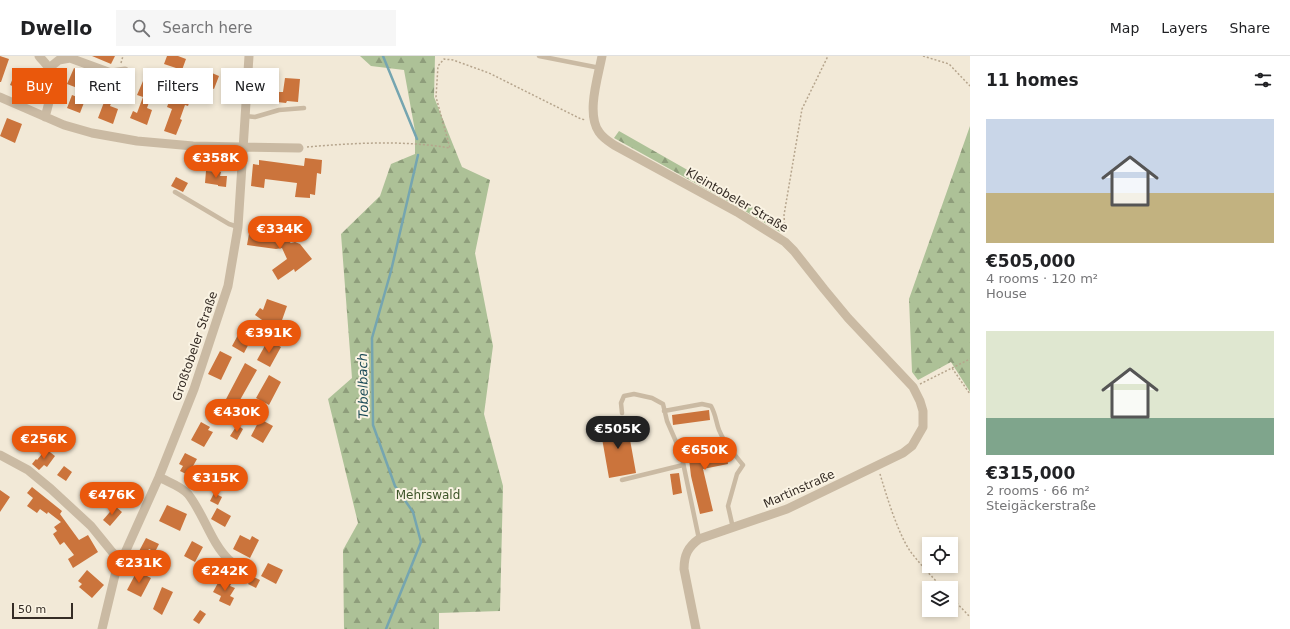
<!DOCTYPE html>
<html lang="en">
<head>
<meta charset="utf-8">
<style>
  body { margin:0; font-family:"DejaVu Sans",sans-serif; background:#f6f6f6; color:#202124; height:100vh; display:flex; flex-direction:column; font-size:15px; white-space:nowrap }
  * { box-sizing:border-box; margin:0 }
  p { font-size:13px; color:#757577 }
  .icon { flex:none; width:22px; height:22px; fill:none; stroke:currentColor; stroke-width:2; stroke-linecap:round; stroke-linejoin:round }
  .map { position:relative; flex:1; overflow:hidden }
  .details { display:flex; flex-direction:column; background:#fff; width:320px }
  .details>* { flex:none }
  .guide { position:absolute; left:12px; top:12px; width:380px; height:36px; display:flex; gap:8px }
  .controls { position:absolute; left:922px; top:481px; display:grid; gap:8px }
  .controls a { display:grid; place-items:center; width:36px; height:36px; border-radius:0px; background:#fff; box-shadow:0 2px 6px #0003; font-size:20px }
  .scale { position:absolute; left:12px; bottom:10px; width:61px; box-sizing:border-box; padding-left:4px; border:2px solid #352c25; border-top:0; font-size:11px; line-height:14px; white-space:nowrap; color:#352c25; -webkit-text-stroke:3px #faf3e3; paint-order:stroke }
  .price { position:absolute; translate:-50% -34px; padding:0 9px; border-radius:14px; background:#ea580c; color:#fff; font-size:13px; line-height:26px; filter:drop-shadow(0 1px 2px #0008) }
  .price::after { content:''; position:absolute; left:50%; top:24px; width:12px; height:9px; margin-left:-6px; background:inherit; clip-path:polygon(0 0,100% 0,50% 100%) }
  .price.active { background:#222; color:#fff }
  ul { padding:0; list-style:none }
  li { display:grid; align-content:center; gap:8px; height:212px; padding:0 16px }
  li span { display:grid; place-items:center; height:124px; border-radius:0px; color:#555 }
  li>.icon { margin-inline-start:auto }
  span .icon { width:72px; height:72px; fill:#fffc; stroke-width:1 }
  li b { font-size:17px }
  h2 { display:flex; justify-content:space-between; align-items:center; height:48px; padding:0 16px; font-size:17px }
  .pill { padding:0 14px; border-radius:0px; background:#fff; box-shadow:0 2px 6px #0003; font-size:14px; line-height:36px }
  .pill.active { background:#ea580c; color:#fff }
  header { display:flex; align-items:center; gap:24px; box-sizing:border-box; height:56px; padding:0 20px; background:#fff; border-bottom:1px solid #e0e0e0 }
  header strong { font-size:19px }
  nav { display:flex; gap:22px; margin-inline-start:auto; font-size:14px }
  .search { width:280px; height:36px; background:#f6f6f6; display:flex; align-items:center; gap:10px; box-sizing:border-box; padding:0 14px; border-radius:0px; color:#757577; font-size:15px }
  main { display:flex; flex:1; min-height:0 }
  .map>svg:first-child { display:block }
  .forest { fill:url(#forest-firs) }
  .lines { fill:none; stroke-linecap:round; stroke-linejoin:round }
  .stream { stroke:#75a5b0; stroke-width:2.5 }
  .building { fill:#cb743c }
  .path { stroke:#b6a58d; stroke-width:1.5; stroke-dasharray:2 2; stroke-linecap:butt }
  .service { stroke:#cabaa3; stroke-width:4.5 }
  .minor { stroke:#cabaa3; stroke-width:9 }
  .labels { text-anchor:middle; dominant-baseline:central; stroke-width:4; stroke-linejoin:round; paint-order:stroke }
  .street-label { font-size:12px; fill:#352c25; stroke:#faf3e3 }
  .park-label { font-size:12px; fill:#3d5428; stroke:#faf3e3 }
  .water-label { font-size:13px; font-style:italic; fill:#1a4a57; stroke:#faf3e3 }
</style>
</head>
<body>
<header>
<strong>Dwello</strong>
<div class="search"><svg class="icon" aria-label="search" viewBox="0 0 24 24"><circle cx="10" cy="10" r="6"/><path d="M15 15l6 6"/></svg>Search here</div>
<nav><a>Map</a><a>Layers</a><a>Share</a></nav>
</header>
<main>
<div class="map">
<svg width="970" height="573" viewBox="0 0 970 573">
  <defs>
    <pattern id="forest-firs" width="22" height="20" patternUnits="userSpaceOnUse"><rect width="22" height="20" fill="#adc197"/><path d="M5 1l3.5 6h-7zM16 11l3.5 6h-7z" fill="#8e9d7b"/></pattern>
  </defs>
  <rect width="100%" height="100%" fill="#f2e9d7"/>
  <path class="forest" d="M360,0h75l-1,41 28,70 28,13 -15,73 18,93 -9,68 19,72 -3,125 -61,2v16h-95l-1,-79 15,-27 -30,-124 24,-21 -11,-144 39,-38 11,-32 24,-10v-23l-11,-61 -33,-4z
    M970,70v266l-19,-30 -33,18 -6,-8 -3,-73z
    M619,75l160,91 1,10 -40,-24 -126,-70z"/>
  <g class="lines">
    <path class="stream" d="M383,0l34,83
      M386,573l35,-87 -8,-30 -18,-26 -22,-61 -1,-87 19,-67 27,-116"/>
  </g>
  <path class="building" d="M0,0l9,3 -8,23h-1z
    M92,0h23l-4,8z
    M167,0h11l8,3 -4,11 -18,-6z
    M20,12l10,4 -1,2 4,1 -6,17 -17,-7 3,-7 3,1z
    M74,12l17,7 -3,10 -6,-2 -2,6 -13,-5z
    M200,12l19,8 -5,13 -19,-8z
    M285,22l15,1 -2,23 -11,-1 -1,2 -18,-2v2h-11l1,-15 11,1v3h14z
    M143,25l12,4 -8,23 5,2 -5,15 -17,-7 3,-7 4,2 6,-16 -6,-2z
    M107,26l11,4 -8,20 8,3 -5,15 -15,-6 8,-21 -4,-2z
    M173,35l18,6 -3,9 -3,-1 -5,14 2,1 -6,15 -12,-4 8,-22 -5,-2z
    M72,39l13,5 -5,13 -13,-5z
    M7,62l15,6 -7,19 -15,-7z
    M305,102l17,2 -1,14 -4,-1 -2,22 -5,-1v4l-15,-1 2,-14 -32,-4 -1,9 -13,-2 2,-22 6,1v-5l45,6z
    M206,115l15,1 -1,4h7l-1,11 -8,-1v-1l-13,-2z
    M176,121l12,6 -5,9 -12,-6z
    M250,172l35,4 -1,6 7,5 4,-1 5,2 12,15 -17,13 -1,-3 -16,11 -6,-10 15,-11 -5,-11 -6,1 -29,-4z
    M267,243l20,7 -6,17 3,2 -5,7 -24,-17 5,-7 3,2z
    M244,268l12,6 -12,23 -12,-7z
    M268,284l13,7 -11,20 -13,-7z
    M220,295l12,6 -11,23 -13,-6z
    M245,307l12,7 -17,30 15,8 -4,7 -26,-14z
    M269,319l12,7 -12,23 -13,-7z
    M709,354l1,10 -37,5 -1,-10z
    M260,363l13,7 -10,17 -12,-7z
    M201,366l9,5 -2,3 5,2 -9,15 -13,-7z
    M627,367l9,50 -27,5 -9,-51z
    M237,369l6,4 -6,11 -7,-4z
    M701,388l3,1 2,2 16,-3 3,4 3,16 -25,5 10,42 -13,3 -9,-38 -2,-17h2l-3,-10 4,-4 5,2z
    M46,393l9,7 -8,11 -3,-2 -5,5 -7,-6 4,-5 1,1z
    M185,397l12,6 -9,16 -8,-4 3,-5 -4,-2z
    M64,410l8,6 -6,9 -9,-6z
    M679,417l3,20 -9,2 -3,-21z
    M32,431l30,24 -2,3 19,26 9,-5 10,17 -25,16 -5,-9 6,-4 -10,-13 -4,3 -7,-11 4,-3 -3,-4 7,-5 -13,-10 -1,2 -7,-5 -3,4 -10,-7 6,-8 -6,-5z
    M0,434l10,7 -10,15z
    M214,437l8,4 -4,8 -8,-4z
    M167,449l20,9 -7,17 -21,-10z
    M115,450l7,6 -12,14 -7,-6z
    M217,452l14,8 -6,11 -14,-8z
    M240,479l10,5 2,-4 7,4 -9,18 -17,-9z
    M146,482l13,6 -4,8 -6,-3 -5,10 -7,-4z
    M192,485l11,6 -8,15 -11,-6z
    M268,507l15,7 -7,14 -15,-8z
    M87,514l17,15 -12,13 -13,-11 3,-3 -4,-3z
    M137,515l14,7 -10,19 -14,-7z
    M252,520l8,4 -4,8 -8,-4z
    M226,522l6,4 -2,4 5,2 -5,8 4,2 -4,8 -11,-5 2,-5 -8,-4 6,-11 4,2z
    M162,531l11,5 -11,23 -9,-6z
    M200,554l6,4 -7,10 -6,-4z"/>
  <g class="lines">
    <path class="path" d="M923,0l26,8 21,22
      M121,7l2,-7
      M307,91c47,-4 96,-7 143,1l-14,-51 2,-31 6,-7 9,1 36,13 92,46 5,1
      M785,176l-1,-17 18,-106 26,-53
      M952,312l18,-9
      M920,328l32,-16 18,26
      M880,418c7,23 17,57 30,77 10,13 21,25 33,37
      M951,541l19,20"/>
    <path class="service" d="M539,0l61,12
      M245,60l10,1 24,-7 25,-2
      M175,136l54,32 9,3
      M664,355l38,-7 9,2c5,9 5,16 8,24 5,13 16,25 24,35l-6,9 -9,32 5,22
      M622,357l-1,-10 3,-7 10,-2 18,4 11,6 4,17 14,32 18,86
      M622,424l61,-15"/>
    <path class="minor" d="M39,0c3,4 8,8 10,13 6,14 0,34 -4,48
      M602,0c-4,21 -16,58 -3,76 4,6 9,9 15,13l123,67 48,30 9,9 30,38 24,29 65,69 7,14 3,10v16l-11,19 -9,7 -116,56 -88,30c-11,8 -15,16 -15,30l12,60
      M49,12l10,-8 11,-2 41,15 14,-2
      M0,41l64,28 28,8 45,8 56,5 106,2
      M0,399l28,15 23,19 40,37 22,27 8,7
      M159,421c9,5 22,9 29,17 16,20 23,49 41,66 5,4 10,8 15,11
      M102,573l13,-54 44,-98 35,-88 34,-103 10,-59 11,-171"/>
  </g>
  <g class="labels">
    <g class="street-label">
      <text transform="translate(737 144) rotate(30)">Kleintobeler Straße</text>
      <text transform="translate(195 290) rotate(-71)">Großtobeler Straße</text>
      <text transform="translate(799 433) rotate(-24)">Martinstraße</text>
    </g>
    <g class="park-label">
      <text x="428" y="439">Mehrswald</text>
    </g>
    <g class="water-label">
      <text transform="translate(363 330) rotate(-91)">Tobelbach</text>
    </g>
  </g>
</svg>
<div class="controls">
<a><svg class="icon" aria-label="locate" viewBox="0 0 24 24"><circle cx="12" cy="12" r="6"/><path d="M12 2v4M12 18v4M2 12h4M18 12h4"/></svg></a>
<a><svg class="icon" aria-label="layers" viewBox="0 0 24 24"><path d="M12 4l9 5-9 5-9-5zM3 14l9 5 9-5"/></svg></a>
</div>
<div class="scale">50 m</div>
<b class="price" style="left:216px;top:123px">€358K</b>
<b class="price" style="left:280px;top:194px">€334K</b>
<b class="price" style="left:269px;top:298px">€391K</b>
<b class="price" style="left:237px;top:377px">€430K</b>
<b class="price active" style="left:618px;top:394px">€505K</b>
<b class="price" style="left:44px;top:404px">€256K</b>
<b class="price" style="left:705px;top:415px">€650K</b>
<b class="price" style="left:216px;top:443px">€315K</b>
<b class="price" style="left:112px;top:460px">€476K</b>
<b class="price" style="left:139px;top:528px">€231K</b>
<b class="price" style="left:225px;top:536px">€242K</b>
<div class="guide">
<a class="pill active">Buy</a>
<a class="pill">Rent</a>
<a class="pill">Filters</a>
<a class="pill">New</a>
</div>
</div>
<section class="details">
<h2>11 homes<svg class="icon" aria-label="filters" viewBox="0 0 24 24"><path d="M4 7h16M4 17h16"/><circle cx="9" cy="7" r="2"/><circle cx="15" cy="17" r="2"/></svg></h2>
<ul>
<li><span style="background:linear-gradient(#c9d6e8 60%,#c2b280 0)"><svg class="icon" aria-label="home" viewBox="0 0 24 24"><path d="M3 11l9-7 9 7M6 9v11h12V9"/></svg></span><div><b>€505,000</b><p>4 rooms · 120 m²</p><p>House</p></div></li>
<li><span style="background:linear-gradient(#dfe7d0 70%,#7fa58c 0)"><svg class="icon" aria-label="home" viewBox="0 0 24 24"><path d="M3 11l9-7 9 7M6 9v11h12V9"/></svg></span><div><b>€315,000</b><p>2 rooms · 66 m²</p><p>Steigäckerstraße</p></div></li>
</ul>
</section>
</main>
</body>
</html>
